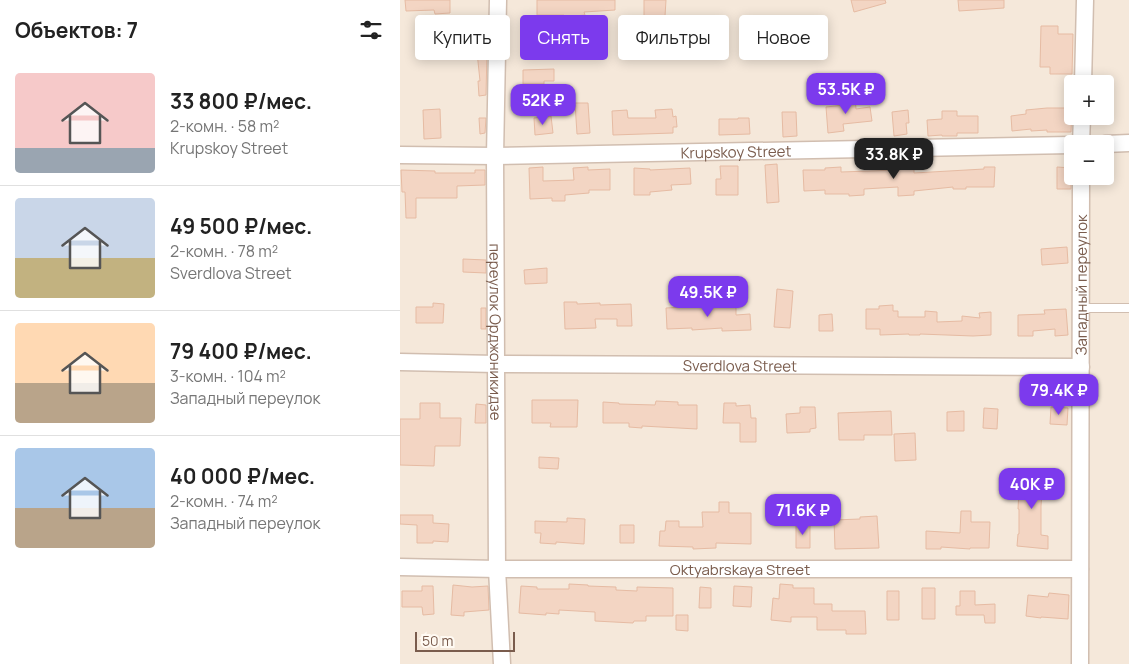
<!DOCTYPE html>
<html lang="ru">
<head>
<meta charset="utf-8">
<style>
  body { margin:0; font-family:Manrope,sans-serif; background:#f2f2f2; color:#222; height:100vh; display:flex; flex-direction:column; font-size:19px; white-space:nowrap }
  * { box-sizing:border-box; margin:0 }
  p { font-size:16px; color:#767676 }
  .icon { flex:none; width:28px; height:28px; fill:none; stroke:currentColor; stroke-width:2; stroke-linecap:round; stroke-linejoin:round }
  .map { position:relative; flex:1; overflow:hidden }
  .side { display:flex; flex-direction:column; background:#fff; width:400px }
  .side>* { flex:none }
  .guide { position:absolute; left:15px; top:15px; width:475px; height:45px; display:flex; gap:10px }
  .tools { position:absolute; left:664px; top:75px; display:grid; gap:10px }
  .tools a { display:grid; place-items:center; width:50px; height:50px; border-radius:5px; background:#fff; box-shadow:0 2px 12px #0003; font-size:25px }
  .scale { position:absolute; left:15px; bottom:12px; width:100px; box-sizing:border-box; padding-left:5px; border:2px solid #7a5c4d; border-top:0; font-size:14px; line-height:18px; white-space:nowrap; color:#7a5c4d; -webkit-text-stroke:4px #fffaf3; paint-order:stroke }
  .price { position:absolute; translate:-50% -42px; padding:0 11px; border-radius:10px; background:#7c3aed; color:#fff; font-size:16px; line-height:32px; filter:drop-shadow(0 1px 2px #0008) }
  .price::after { content:''; position:absolute; left:50%; top:30px; width:15px; height:11px; margin-left:-8px; background:inherit; clip-path:polygon(0 0,100% 0,50% 100%) }
  .price.on { background:#222; color:#fff }
  ul { padding:0; list-style:none }
  li { display:flex; align-items:center; gap:15px; height:125px; padding:0 15px }
  li+li { border-top:1px solid #e0e0e0 }
  li span { display:grid; place-items:center; flex:none; width:140px; height:100px; border-radius:5px; color:#555 }
  li>.icon { margin-inline-start:auto }
  span .icon { width:60px; height:60px; fill:#fffc; stroke-width:1 }
  li b { font-size:21px }
  h2 { display:flex; justify-content:space-between; align-items:center; height:60px; padding:0 15px; font-size:21px }
  .chip { padding:0 18px; border-radius:5px; background:#fff; box-shadow:0 2px 12px #0003; font-size:18px; line-height:45px }
  .chip.on { background:#7c3aed; color:#fff }
  main { display:flex; flex:1; min-height:0 }
  .map>svg:first-child { display:block }
  .residential { fill:#f5e8da; fill-rule:evenodd }
  .building { fill:#f3d5c3; stroke:#e6bba3 }
  .lines { fill:none; stroke-linecap:round; stroke-linejoin:round }
  .lane-casing { stroke:#d1beb0; stroke-width:10 }
  .street-casing { stroke:#d1beb0; stroke-width:19 }
  .lane { stroke:#fff; stroke-width:8 }
  .street { stroke:#fff; stroke-width:16 }
  .labels { text-anchor:middle; dominant-baseline:central; stroke-width:4; stroke-linejoin:round; paint-order:stroke }
  .street-label { font-size:15px; fill:#7a5c4d; stroke:#fffaf3 }
</style>
</head>
<body>
<main>
<section class="side">
<h2>Объектов: 7<svg class="icon" aria-label="filters" viewBox="0 0 24 24"><path d="M4 7h16M4 17h16"/><circle cx="9" cy="7" r="2"/><circle cx="15" cy="17" r="2"/></svg></h2>
<ul>
<li><span style="background:linear-gradient(#f6c9c9 75%,#9aa5b1 0)"><svg class="icon" aria-label="home" viewBox="0 0 24 24"><path d="M3 11l9-7 9 7M6 9v11h12V9"/></svg></span><div><b>33 800 ₽/мес.</b><p>2-комн. · 58 m²</p><p>Krupskoy Street</p></div></li>
<li><span style="background:linear-gradient(#c9d6e8 60%,#c2b280 0)"><svg class="icon" aria-label="home" viewBox="0 0 24 24"><path d="M3 11l9-7 9 7M6 9v11h12V9"/></svg></span><div><b>49 500 ₽/мес.</b><p>2-комн. · 78 m²</p><p>Sverdlova Street</p></div></li>
<li><span style="background:linear-gradient(#ffd9b3 60%,#b9a48a 0)"><svg class="icon" aria-label="home" viewBox="0 0 24 24"><path d="M3 11l9-7 9 7M6 9v11h12V9"/></svg></span><div><b>79 400 ₽/мес.</b><p>3-комн. · 104 m²</p><p>Западный переулок</p></div></li>
<li><span style="background:linear-gradient(#a9c7e8 60%,#b9a48a 0)"><svg class="icon" aria-label="home" viewBox="0 0 24 24"><path d="M3 11l9-7 9 7M6 9v11h12V9"/></svg></span><div><b>40 000 ₽/мес.</b><p>2-комн. · 74 m²</p><p>Западный переулок</p></div></li>
</ul>
</section>
<div class="map">
<svg width="729" height="664" viewBox="0 0 729 664">
  <rect width="100%" height="100%" fill="#fdf6ec"/>
  <path class="residential" d="M0,0h729v664h-729zM672,84h33v32h-33zM672,144h33v32h-33z"/>
  <path class="building" d="M5,0h45v13l-15,1 -1,-4 -28,1z
    M137,0h78v10l-31,2 1,3 -21,2v-2h-27z
    M244,0h22l-1,16h-21z
    M451,0h34l1,3 -32,9z
    M558,0h46v8l-45,3z
    M641,26h17v8h15l-1,40h-22v-7h-10z
    M87,51l-1,44 -7,1 -1,-15h2l-3,-29z
    M154,69v12h-10v3h-21v-14z
    M455,97l1,12 14,-2 2,14 -29,3 1,7 -16,2 -2,-26 19,-2 -1,-7z
    M175,103h13l2,30 -13,1z
    M647,108h25l-1,24h-24v-2l-16,1v-2l-19,2 -1,-15 15,-2v-4z
    M40,109l1,29 -17,1 -1,-29z
    M272,109l1,8 3,-1 1,11h-4v6l-60,2 -1,-24 15,-1 1,8h28l-1,-8z
    M508,110l1,13h-3l1,11 -13,2 -2,-24z
    M542,111h15v5h21v17h-21v3h-15v-1l-14,1 -1,-16 15,-1z
    M382,112h14l1,24 -14,1z
    M151,116l2,17 -18,2 -1,-17z
    M79,118h7l-1,15 -5,1z
    M338,118h11l1,16 -31,1v-16h19z
    M377,164l2,38 -12,1 -2,-38z
    M320,166h18v29h-22v-16h5z
    M143,167v14l31,-1 -1,-12 15,-1v3l22,-1v21h-21v3l-24,2v6h-13v-3l-22,1 -1,-31z
    M441,167v5l57,-2v-3h16v6l70,-4v-2h11l-1,20h-28v2h-13v-2l-39,4v4l-16,1v-9l-34,2v6l-15,1v-2h-24v-4l-21,1 -1,-21h22v-2z
    M657,167l15,1 -1,8v13h-14z
    M234,168l16,1v1l40,-2 1,16 -20,1 1,5 -22,2v3h-16z
    M1,170l34,1v2h40v-3h10v15l-28,1v12h-41v20h-10l-1,-26h-3z
    M667,247l1,16 -26,2 -1,-16z
    M63,259l23,1v13l-23,-1z
    M147,268v15l-22,1 -1,-14z
    M377,289l16,2 -3,37 -16,-1z
    M164,302h13v2l23,-1v2l31,-1 1,22h-15v-7h-22l1,9 -31,1z
    M320,302h16v13l14,-1 1,16 -29,1v-3l-30,2v-2l-25,1 -1,-21 55,-3z
    M33,303l11,1 -1,19h-27v-16h17z
    M493,305v6h5v6h27v-6l12,1v10l25,-1v-5l18,2 -1,-5 12,-1v23l-18,1 -53,-2v1h-11v-1l-29,1v-6h-14v-20h13v-3z
    M81,308h5v21h-5z
    M666,309l2,26 -13,1v-7l-22,2v5h-15v-21l27,-1 -1,-4z
    M432,314l1,17h-14v-16z
    M132,400h46l-1,27h-27l1,-4h-19z
    M256,401l22,1v3h19v24l-55,-3v2l-13,-1v-4h-26v-21l16,1v1l36,1z
    M20,403h20v15h21l-1,28h-25l-1,20 -34,-1v-46h20z
    M324,403h12v3l14,-1 1,13h5v24h-16v-19h-17z
    M76,404l10,1v18h-11z
    M400,407h15l1,21 -6,1v3l-23,1 -1,-19 14,-1z
    M651,407l17,1 -1,17 -17,-1z
    M584,408l14,1 -1,20 -14,-1z
    M491,411l1,24h-28v5h-25l-1,-27z
    M564,411v20h-17v-19z
    M515,433l1,27 -21,1 -1,-27z
    M139,457l20,1 -1,11 -19,-1z
    M620,471l21,1v5h8l-1,16 -6,-1 -1,14v29l7,1v13l-31,-3 1,-12h1v-25h-1z
    M319,502h10v11h22v31l-35,-1v5l-23,1v-2l-34,-1 1,-15h5l1,-10h13v6h24l-1,-15h17z
    M561,511h10v11h19l-1,26h-19v1l-29,-2v2h-15v-18l34,2z
    M0,515h33v8l16,1 -1,18 -15,-1v2h-16v-18l-17,-1z
    M477,516l2,32 -44,1 -1,-29 26,-1v-2z
    M167,518l18,1 -1,25 -28,-2v2l-16,-1 1,-10h-6v-12l32,1z
    M396,524h14v24h-14z
    M220,525h14v18h-14z
    M169,584l19,1v1l28,1v3l21,1v-4l36,1v28h-27v5h-12l-1,2 -38,-2v-9l-36,-2v4l-13,-1v2l-27,-2 2,-27 16,1v2h32z
    M380,584l13,1v3h21v16h18v7h33l1,23h-20v-4h-29v-13h-26v5l-20,-2 2,-22 6,1z
    M53,585l19,2 16,-1 1,24 -25,2v4l-13,-1z
    M22,586h11l1,28 -11,1 -1,-8h-20v-16h20z
    M334,586l18,1 -1,20 -18,-1z
    M300,587l11,1v20h-12z
    M522,588h13v31h-13z
    M487,591h12v29h-12z
    M560,591h15v14l20,-1v19h-10l-1,-8h-28v-9h4z
    M649,593l20,2 -1,24 -27,-2v1l-15,-2 2,-21 20,2z
    M276,615h12v16l-12,-1z"/>
  <g class="lines">
    <g class="lane-casing">
      <path id="lane" d="M681,308h48"/>
    </g>
    <g class="street-casing">
      <g id="street">
        <path id="s1" d="M98,0l-3,156 2,413 5,95"/>
        <path d="M683,84l2,-84"/>
        <path d="M681,144l1,-28"/>
        <path d="M705,144l24,-1"/>
        <path id="s2" d="M0,155l95,1 577,-11"/>
        <path id="s3" d="M0,362l96,2 585,3"/>
        <path id="s4" d="M0,567l97,2h583"/>
        <path id="s5" d="M680,664l1,-488"/>
      </g>
    </g>
    <use href="#lane" class="lane"/>
    <use href="#street" class="street"/>
  </g>
  <g class="labels">
    <g class="street-label">
      <text stroke="none"><textPath href="#s2" startOffset="336">Krupskoy Street</textPath></text>
      <text stroke="none"><textPath href="#s5" startOffset="379">Западный переулок</textPath></text>
      <text stroke="none"><textPath href="#s1" startOffset="332">переулок Орджоникидзе</textPath></text>
      <text stroke="none"><textPath href="#s3" startOffset="340">Sverdlova Street</textPath></text>
      <text stroke="none"><textPath href="#s4" startOffset="340">Oktyabrskaya Street</textPath></text>
    </g>
  </g>
</svg>
<div class="tools">
<a>+</a>
<a>−</a>
</div>
<div class="scale">50 m</div>
<b class="price" style="left:446px;top:115px">53.5K ₽</b>
<b class="price" style="left:143px;top:126px">52K ₽</b>
<b class="price on" style="left:494px;top:180px">33.8K ₽</b>
<b class="price" style="left:308px;top:318px">49.5K ₽</b>
<b class="price" style="left:659px;top:416px">79.4K ₽</b>
<b class="price" style="left:632px;top:510px">40K ₽</b>
<b class="price" style="left:403px;top:536px">71.6K ₽</b>
<div class="guide">
<a class="chip">Купить</a>
<a class="chip on">Снять</a>
<a class="chip">Фильтры</a>
<a class="chip">Новое</a>
</div>
</div>
</main>
</body>
</html>
